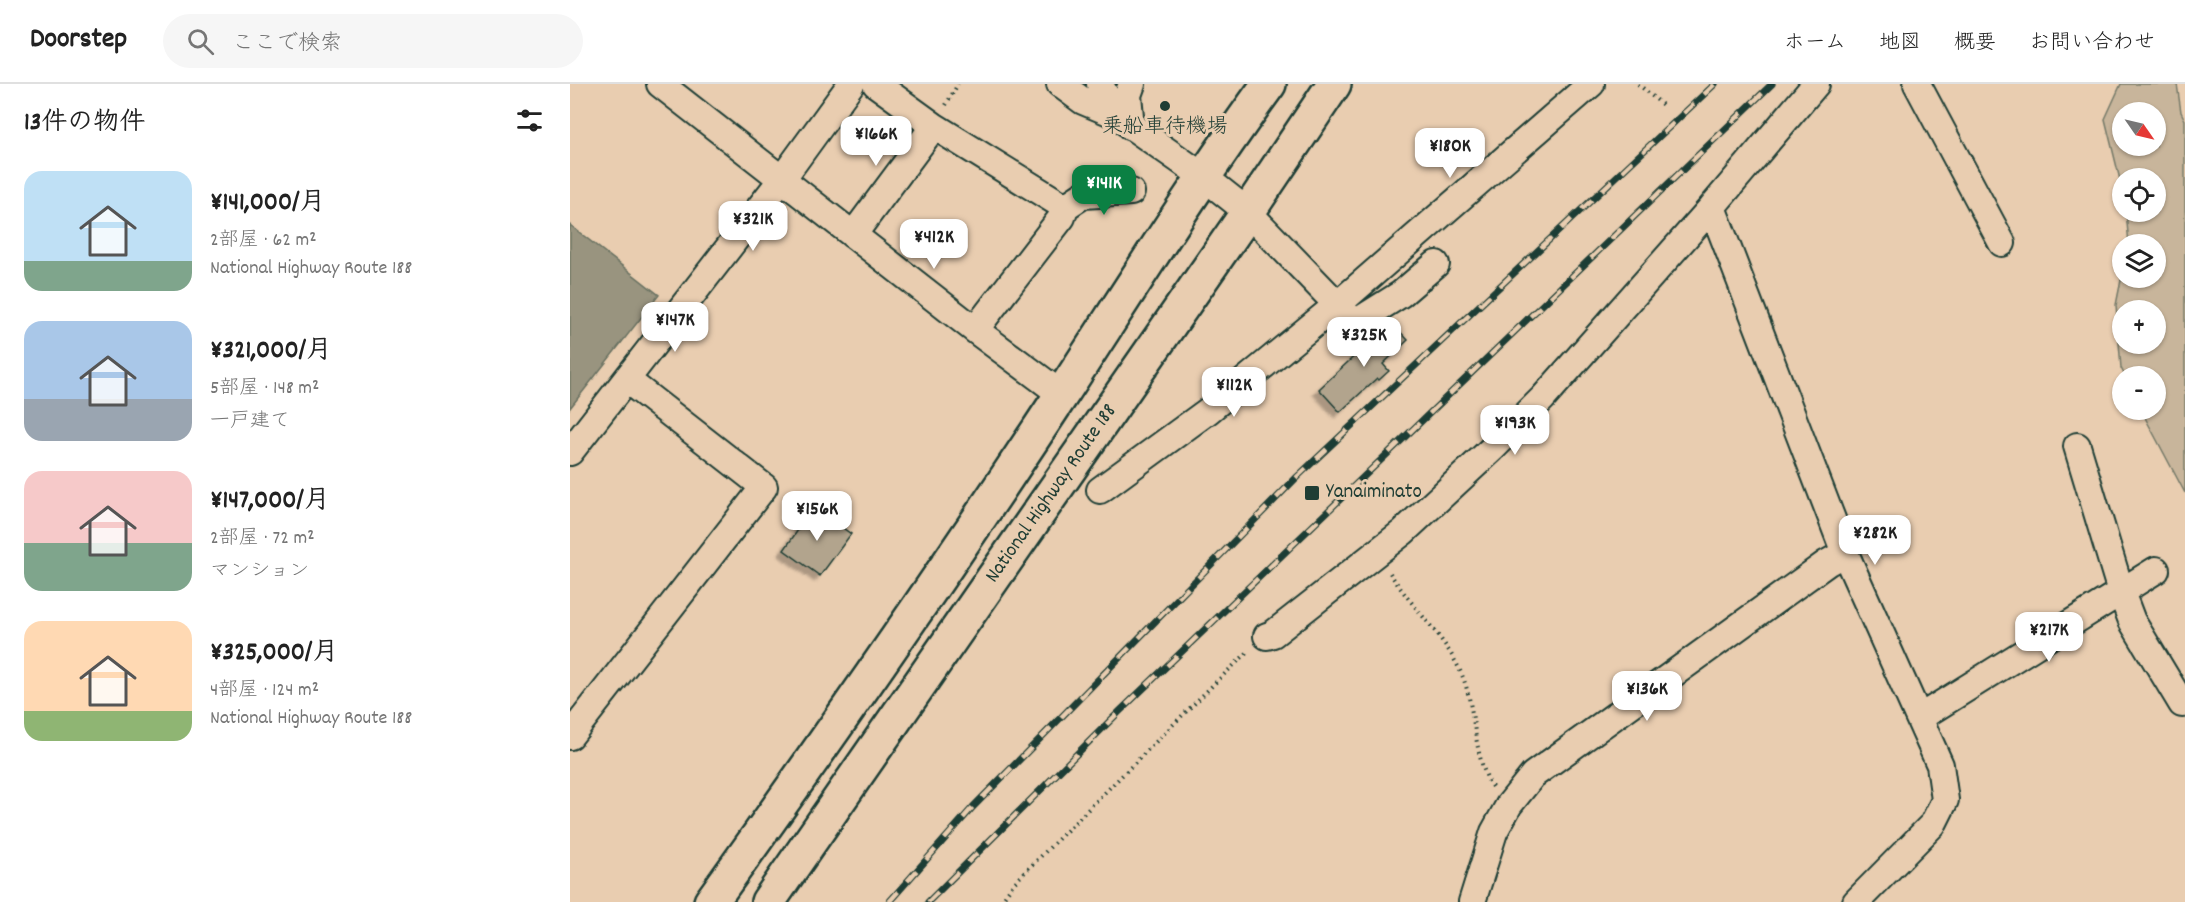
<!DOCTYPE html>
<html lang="ja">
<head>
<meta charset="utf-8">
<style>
  body { margin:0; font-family:Dekko,"Klee One",sans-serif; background:#f6f6f6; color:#222; height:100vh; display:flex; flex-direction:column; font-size:22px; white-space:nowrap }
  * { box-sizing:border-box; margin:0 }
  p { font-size:20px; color:#767676 }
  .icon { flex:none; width:33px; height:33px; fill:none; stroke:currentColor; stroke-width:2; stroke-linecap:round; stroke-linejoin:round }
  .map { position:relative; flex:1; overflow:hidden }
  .drawer { display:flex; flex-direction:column; background:#fff; width:570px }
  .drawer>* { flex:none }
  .needle { width:39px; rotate:124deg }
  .tools { position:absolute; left:1542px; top:18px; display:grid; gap:12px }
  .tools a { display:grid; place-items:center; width:54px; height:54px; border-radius:50%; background:#fff; box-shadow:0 2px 4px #0004; font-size:30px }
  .price { position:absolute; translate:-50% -51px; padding:0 14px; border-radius:12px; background:#fff; color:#222; font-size:20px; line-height:39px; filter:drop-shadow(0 2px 3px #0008) }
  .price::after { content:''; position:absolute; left:50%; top:36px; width:18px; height:14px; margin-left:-9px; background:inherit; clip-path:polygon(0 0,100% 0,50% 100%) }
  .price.current { background:#0b8043; color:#fff }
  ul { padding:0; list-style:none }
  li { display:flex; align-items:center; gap:18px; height:150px; padding:0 24px }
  li span { display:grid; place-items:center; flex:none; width:168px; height:120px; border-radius:18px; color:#555 }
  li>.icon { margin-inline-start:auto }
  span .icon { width:72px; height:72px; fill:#fffc; stroke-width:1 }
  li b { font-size:26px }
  h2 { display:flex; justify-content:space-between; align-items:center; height:72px; padding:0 24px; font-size:26px }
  header { display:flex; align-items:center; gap:36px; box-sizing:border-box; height:84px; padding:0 30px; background:#fff; border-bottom:2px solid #e0e0e0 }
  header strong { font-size:28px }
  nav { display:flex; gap:33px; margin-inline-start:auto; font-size:21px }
  .search { width:420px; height:54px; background:#f6f6f6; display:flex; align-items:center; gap:15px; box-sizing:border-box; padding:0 21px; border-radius:33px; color:#767676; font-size:22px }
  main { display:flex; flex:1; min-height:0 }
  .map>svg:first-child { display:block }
  .green { fill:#c8b59b; stroke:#747968; stroke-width:1.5; fill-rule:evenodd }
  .water { fill:#99947f; stroke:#687161; stroke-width:1.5 }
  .building { fill:#b2a48d; stroke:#1f3d34; stroke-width:1.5; filter:url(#shadow) }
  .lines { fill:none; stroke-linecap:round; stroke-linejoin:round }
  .minor-casing { stroke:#1f3d34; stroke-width:30 }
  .highway-casing { stroke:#1f3d34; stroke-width:38 }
  .path { stroke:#1f3d34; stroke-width:4; stroke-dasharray:1.5 4.5; stroke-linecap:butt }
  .minor { stroke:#e9cdb0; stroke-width:26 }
  .highway { stroke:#e9cdb0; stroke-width:33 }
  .rail-casing { stroke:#1f3d34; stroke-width:7 }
  .rail { stroke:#e9cdb0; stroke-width:4.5; stroke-dasharray:14; stroke-linecap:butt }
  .poi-dot { fill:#1f3d34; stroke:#e9cdb0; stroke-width:2 }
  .labels { text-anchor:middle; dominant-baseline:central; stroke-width:6; stroke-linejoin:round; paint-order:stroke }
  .poi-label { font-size:21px; fill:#1f3d34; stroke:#e9cdb0 }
  .street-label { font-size:21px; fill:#1f3d34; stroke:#e9cdb0 }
</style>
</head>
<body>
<header>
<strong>Doorstep</strong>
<div class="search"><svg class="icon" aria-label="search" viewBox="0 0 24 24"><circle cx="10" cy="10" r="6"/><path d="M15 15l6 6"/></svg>ここで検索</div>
<nav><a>ホーム</a><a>地図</a><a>概要</a><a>お問い合わせ</a></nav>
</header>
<main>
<section class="drawer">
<h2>13件の物件<svg class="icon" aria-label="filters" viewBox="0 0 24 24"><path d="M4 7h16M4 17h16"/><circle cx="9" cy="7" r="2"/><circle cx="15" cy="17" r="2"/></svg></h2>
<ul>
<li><span style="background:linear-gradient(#bfe0f5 75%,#7fa58c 0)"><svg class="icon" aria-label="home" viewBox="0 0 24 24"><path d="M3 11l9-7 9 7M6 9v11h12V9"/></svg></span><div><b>¥141,000/月</b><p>2部屋 · 62 m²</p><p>National Highway Route 188</p></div></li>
<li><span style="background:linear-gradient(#a9c7e8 65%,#9aa5b1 0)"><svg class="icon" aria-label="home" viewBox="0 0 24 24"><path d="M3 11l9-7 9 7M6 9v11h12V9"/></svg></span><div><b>¥321,000/月</b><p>5部屋 · 148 m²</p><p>一戸建て</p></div></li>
<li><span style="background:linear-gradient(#f6c9c9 60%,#7fa58c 0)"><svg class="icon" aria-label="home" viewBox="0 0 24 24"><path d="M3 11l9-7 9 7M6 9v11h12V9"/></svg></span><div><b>¥147,000/月</b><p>2部屋 · 72 m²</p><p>マンション</p></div></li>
<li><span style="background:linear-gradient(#ffd9b3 75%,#8fb573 0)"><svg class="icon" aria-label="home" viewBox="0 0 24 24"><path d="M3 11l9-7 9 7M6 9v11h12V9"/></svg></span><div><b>¥325,000/月</b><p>4部屋 · 124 m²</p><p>National Highway Route 188</p></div></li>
</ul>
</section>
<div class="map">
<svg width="1615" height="818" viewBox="0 0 1615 818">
  <defs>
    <filter id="shadow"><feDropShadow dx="-5.5" dy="5.5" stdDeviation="1.5" flood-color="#0004"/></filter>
  </defs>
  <rect width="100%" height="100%" fill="#e9cdb0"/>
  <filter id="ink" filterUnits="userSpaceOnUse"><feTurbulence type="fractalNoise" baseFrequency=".0167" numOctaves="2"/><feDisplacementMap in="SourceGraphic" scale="12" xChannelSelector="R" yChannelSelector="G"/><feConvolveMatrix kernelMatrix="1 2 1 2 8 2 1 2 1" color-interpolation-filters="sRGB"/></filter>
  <g filter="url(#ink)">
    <path class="green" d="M1551,0h56l4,28 4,8v373l-44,-83h15v-34h-31l-4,-8 -5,-63 6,-30v3h34v-34h-27l-3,-32h30v-34h-34v10l-17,-69zM1552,28h34v34h-34zM1552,226h34v34h-34z"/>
    <path class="water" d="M0,141l89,70 -89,113z"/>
    <path class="building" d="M821,238l17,18 -25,24 6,7 -10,9 -2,-2 -37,34 -21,-23z
      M244,423l37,27 -31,42 -36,-26z"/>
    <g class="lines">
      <g class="minor-casing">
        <path id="minor" d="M90,0l315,246 86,64
          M306,0l58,42 131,81 -3,10 -87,113
          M490,0l23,17 31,13 90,63 44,35 107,111 46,-29 35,-30
          M530,0l14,30
          M1246,0l-104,123 133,346 95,212 5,35 -12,24 -77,78
          M1347,0l85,159
          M561,43l-3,-32 4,-11
          M495,123l18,-12 48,-3
          M283,151l81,-109
          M1507,362l44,146 11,29 50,83
          M0,368l212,-273 69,-95
          M530,406l108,-79 129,-106 254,-221
          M697,552l6,-2 130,-102 89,-83 51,-51 169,-191
          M1349,634l237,-148
          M0,652l194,-249 -137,-107
          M902,818l22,-70 15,-27 24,-30 294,-212 18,-10"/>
      </g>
      <g class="highway-casing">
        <path id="highway" d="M141,818c120,-167 238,-336 351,-508 68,-104 133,-209 207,-310
          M198,818l480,-690 86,-128"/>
      </g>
      <path class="path" d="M1068,0l27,23
        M376,21l12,-21
        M820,489c22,35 56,64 72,102 14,33 11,82 30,112
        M434,818v-5l9,-13 202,-201 34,-32"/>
      <use href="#minor" class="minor"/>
      <use href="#highway" class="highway"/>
      <g class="rail-casing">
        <path id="rail" d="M319,818l84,-95 324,-330 418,-393
          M358,818l192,-191 652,-627"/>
      </g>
      <use href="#rail" class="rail"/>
    </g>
  </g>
  <g class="poi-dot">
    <circle cx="595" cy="22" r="6"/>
    <rect x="734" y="401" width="16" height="16" rx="3"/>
  </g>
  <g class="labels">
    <g class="poi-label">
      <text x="595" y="44">乗船車待機場</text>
      <text x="756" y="409" text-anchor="start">Yanaiminato</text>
    </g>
    <g class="street-label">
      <text transform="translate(482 410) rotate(-55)">National Highway Route 188</text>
    </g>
  </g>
</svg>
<div class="tools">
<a><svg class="needle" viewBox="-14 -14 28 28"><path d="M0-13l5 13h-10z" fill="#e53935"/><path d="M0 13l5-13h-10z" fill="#767676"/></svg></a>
<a><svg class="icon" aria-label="locate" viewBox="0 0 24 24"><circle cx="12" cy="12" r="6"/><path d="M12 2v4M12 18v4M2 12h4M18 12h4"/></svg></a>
<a><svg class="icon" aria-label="layers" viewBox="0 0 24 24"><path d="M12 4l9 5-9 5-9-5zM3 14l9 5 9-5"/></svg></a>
<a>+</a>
<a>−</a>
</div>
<b class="price" style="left:306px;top:83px">¥166K</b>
<b class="price" style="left:880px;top:95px">¥180K</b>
<b class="price current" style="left:534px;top:132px">¥141K</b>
<b class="price" style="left:183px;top:168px">¥321K</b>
<b class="price" style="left:364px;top:186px">¥412K</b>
<b class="price" style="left:105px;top:269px">¥147K</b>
<b class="price" style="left:794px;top:284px">¥325K</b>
<b class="price" style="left:664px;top:334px">¥112K</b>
<b class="price" style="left:945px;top:372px">¥193K</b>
<b class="price" style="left:247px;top:458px">¥156K</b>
<b class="price" style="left:1305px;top:482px">¥282K</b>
<b class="price" style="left:1479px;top:579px">¥217K</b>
<b class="price" style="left:1077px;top:638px">¥136K</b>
</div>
</main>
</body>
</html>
